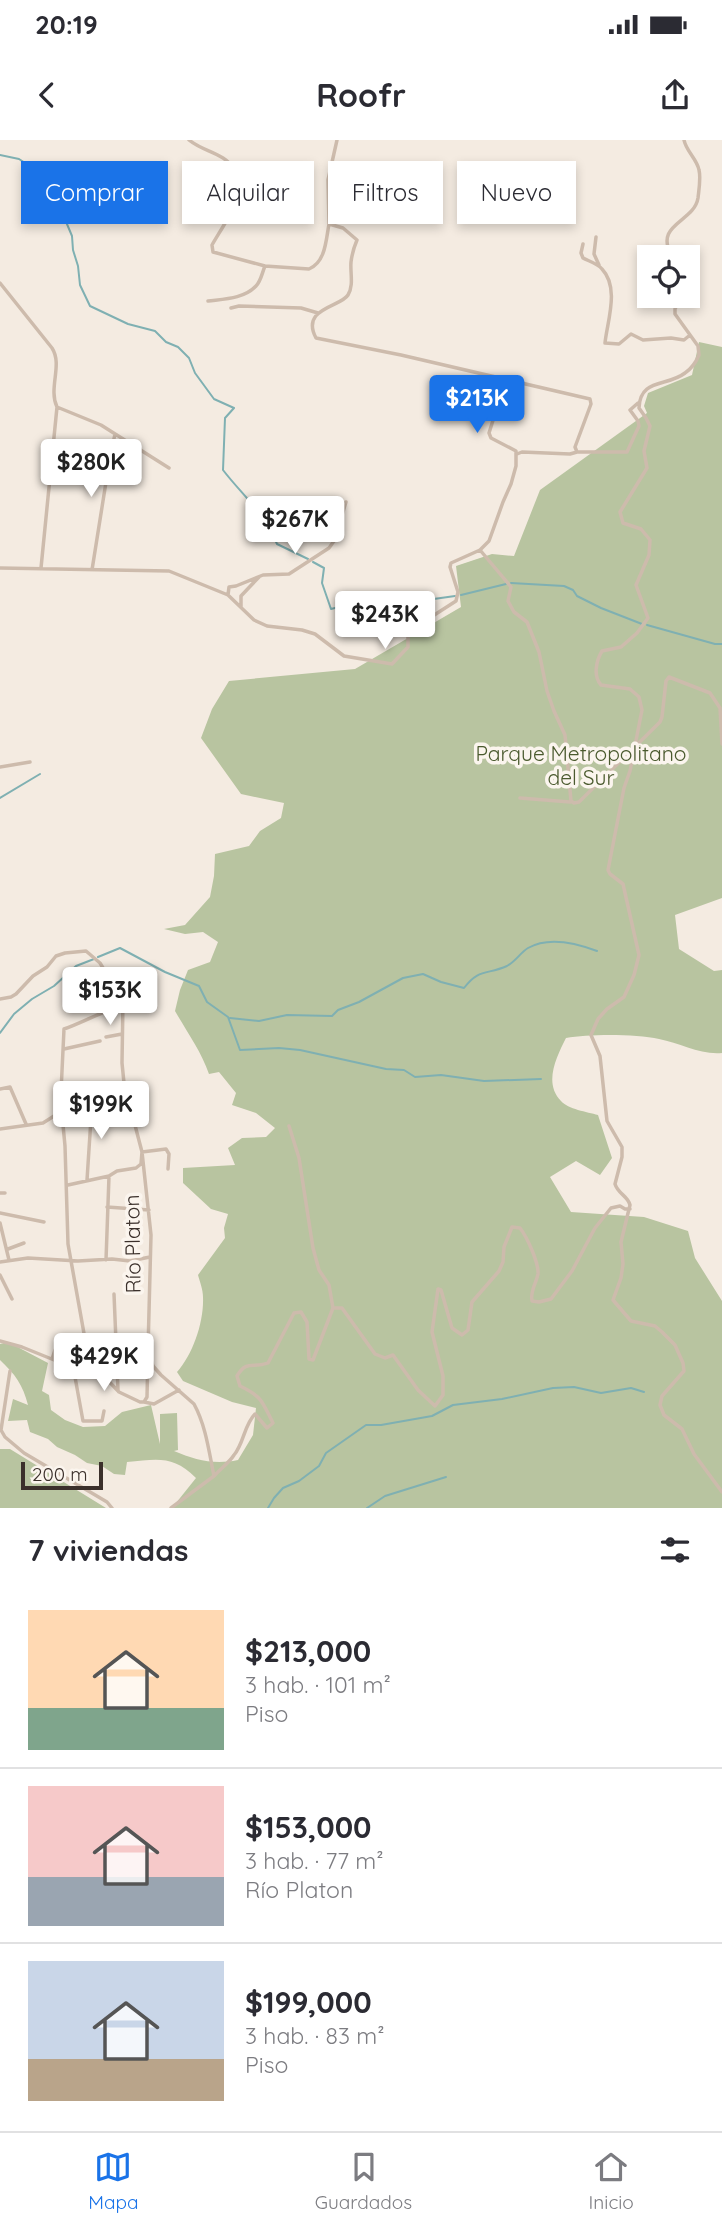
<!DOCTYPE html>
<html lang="es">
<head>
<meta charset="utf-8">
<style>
  body { margin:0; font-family:Quicksand,sans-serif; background:#f2f2f3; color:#2b2b33; height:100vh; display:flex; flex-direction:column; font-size:26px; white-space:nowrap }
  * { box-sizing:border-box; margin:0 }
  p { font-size:23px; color:#7c7c81 }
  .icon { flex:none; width:38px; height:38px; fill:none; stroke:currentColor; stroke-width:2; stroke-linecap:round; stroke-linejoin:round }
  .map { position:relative; height:1368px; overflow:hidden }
  .drawer { display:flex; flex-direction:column; background:#fff; flex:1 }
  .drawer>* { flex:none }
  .hud { position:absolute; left:21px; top:21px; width:681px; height:63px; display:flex; gap:14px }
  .tools { position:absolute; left:637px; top:105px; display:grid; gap:14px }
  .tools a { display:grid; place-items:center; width:63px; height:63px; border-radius:0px; background:#fff; box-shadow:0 4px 10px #0003; font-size:35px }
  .scale { position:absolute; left:21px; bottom:18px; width:82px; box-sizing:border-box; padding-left:7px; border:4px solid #3b302b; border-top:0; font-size:19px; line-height:24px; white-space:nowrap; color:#3b302b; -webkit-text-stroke:5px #fbf5ee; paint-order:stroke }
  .price { position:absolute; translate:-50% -60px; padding:0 16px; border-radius:7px; background:#fff; color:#222; font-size:23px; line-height:46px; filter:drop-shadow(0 2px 4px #0008) }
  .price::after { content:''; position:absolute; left:50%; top:42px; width:21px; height:16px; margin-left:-10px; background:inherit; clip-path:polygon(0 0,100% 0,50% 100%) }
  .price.active { background:#1a73e8; color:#fff }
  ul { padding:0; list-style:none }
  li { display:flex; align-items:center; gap:21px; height:175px; padding:0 28px }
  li+li { border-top:2px solid #e1e1e2 }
  li span { display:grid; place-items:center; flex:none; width:196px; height:140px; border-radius:0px; color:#555 }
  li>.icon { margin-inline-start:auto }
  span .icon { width:84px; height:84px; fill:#fffc; stroke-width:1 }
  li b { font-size:30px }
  h2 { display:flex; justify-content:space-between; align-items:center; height:84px; padding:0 28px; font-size:30px }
  .tag { padding:0 24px; border-radius:0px; background:#fff; box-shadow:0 4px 10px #0003; font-size:24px; line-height:63px }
  .tag.active { background:#1a73e8; color:#fff }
  .status { display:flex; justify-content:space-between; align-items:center; height:49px; padding:0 35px; background:#fff; direction:ltr }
  .status svg { height:19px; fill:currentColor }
  header { display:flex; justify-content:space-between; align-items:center; height:91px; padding:0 28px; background:#fff; font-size:32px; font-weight:800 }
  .tabs { display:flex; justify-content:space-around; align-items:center; height:98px; border-top:2px solid #e1e1e2; background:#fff; font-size:19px; color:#7c7c81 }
  .tabs a { display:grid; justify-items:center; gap:4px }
  .tabs .active { color:#1a73e8 }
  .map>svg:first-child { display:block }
  .green { fill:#b8c4a0 }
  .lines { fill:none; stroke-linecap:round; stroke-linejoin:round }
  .stream { stroke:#7fb0b2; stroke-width:2 }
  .minor { stroke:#cdbbac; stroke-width:3.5 }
  .labels { text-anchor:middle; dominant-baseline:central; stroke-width:7; stroke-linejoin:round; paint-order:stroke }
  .park-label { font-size:21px; fill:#4a5a2e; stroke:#fbf5ee }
  .street-label { font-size:21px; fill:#3b302b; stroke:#fbf5ee }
</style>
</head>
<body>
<div class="status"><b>20:19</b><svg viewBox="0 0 49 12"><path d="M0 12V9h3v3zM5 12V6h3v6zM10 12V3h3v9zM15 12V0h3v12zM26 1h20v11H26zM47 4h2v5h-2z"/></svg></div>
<header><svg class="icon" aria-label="back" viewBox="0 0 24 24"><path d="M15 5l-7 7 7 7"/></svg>Roofr<svg class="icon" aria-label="share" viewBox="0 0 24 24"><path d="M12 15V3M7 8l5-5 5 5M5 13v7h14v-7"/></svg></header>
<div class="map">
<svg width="722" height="1368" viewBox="0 0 722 1368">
  <rect width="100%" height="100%" fill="#f4ebe1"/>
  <path class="green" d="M699,202l23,5v551l-47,17 4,34 35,22 8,-1v83c-22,2 -42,-10 -63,-14 -23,-5 -70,-5 -93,-1 -9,18 -23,45 -5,63 7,8 26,11 37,14l14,43 -12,17 -24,-14 -26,16 21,35 73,5 44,14 7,27 27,43v207h-550l24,-30c-23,-23 -38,-19 -69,-16l-2,13 -11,-1 -12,-8 -15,-3 -12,-8 -18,-8 -9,-8 -18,-7 -3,-12 -19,1 5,-22 15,6c-5,-20 -13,-31 -28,-45v-16l8,-2 40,21 -6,28 7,4 2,15 14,10 18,7 22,-1 17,-14 29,-7 9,39v-30l17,-1 1,37 -4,1c21,9 40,14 64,9l15,-25 3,-27 -24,-6 -49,-21 -6,-9c16,-18 27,-50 26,-75 0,-7 -3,-15 -5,-22l27,-37 -1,-10 4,-14 -17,-5 -28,-26v-15l52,-3 -7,-17 14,-10 24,-1 9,-9 -19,-15 -24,-8 4,-12 -17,-21 -10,2c-8,-23 -22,-42 -34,-63l5,-21 8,-20 22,-8 8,-20 -15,-10 -18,2 -21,-5 21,-4 25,-28 4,-21 1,-22 34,-8 11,-15 21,-13 3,-15 -43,-9 -40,-56 11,-29 17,-28 126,-12 106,-62 -5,-41 36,-12 22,2 26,-66 107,-77 -3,-7 4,-13 44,-18z
    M0,1309h10l96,59h-106z"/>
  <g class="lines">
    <path class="stream" d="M0,15l19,4 17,11 20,28 16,38 1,14 5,16 2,19 10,21 38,18 27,7 11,11 12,5 11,11 6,15 19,26 20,9 -9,10 -2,52c20,26 41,42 54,74l31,15
      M313,422l11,6 -2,15 9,26 39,-10 14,7 71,-10
      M511,443l53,3 9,4 4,6 24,12 41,16
      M461,455l45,-11
      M647,485l68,19h7
      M0,658l40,-24
      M98,817l22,-9 45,24 34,14 8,16 21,15 12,33 39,-2 21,2 86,19 18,1 11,7 26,-2 43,6 57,-2
      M230,878l29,3 28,-6 45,1 6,-6 21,-8 44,-24 20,-4 18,8 23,6c15,-20 23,-13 43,-22 9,-5 13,-13 21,-18 21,-12 48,-5 69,3
      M0,893l14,-19 18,-15 22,-13 22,-20 18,-7
      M268,1368l6,-10 9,-10 16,-7 20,-15 7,-13 40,-28h15l51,-9 21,-11 49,-6 51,-11 21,-1 27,6 30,-5 13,4
      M367,1368l18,-12 61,-19"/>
    <path class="minor" d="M189,0c11,9 23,11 34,18 35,23 3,62 -11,87l1,7 52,14 44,3c17,-7 17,-30 20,-45
      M337,0l-9,40 1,44 14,4 14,12c-3,7 -5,14 -6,22 -1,11 3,23 -3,33 -7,12 -48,13 -32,43l85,17 189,44 1,5 -16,43 2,5h50l12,-26 -1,-5 -8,-11 8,-7
      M596,97l-2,17 5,11
      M583,104l-2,9 2,5c5,3 14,5 19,11 18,19 5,53 3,74l14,1 12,-10 12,6 28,-2 13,2 6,-5
      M672,117c-19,-34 22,-34 26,-59 1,-9 3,-20 1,-28 -2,-11 -13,-19 -15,-30
      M0,143l52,65c11,17 -4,40 5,59l-16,161
      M681,156l-6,13v5l23,32 1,9c-3,7 -8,14 -14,18 -18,14 -45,5 -46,35l7,10 4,8 -6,25 3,17 -27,44 3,11 18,6 9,11 -1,15 -13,30 12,33 -11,15 -16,14 -19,4c-6,10 -9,25 -1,34l29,4 9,8 3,13 -12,61 -6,17 -16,82 2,4 13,10 16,71 -5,20 -10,22 -17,12 -9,10 -7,16 9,21 7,65 15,26v10l-7,27c3,10 13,12 15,21l-9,37 2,22 -2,14 -8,22 18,21 24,5 7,6 13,13 8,18 1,8 -22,25 -2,9 4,10 18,14 12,25 28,38
      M208,161c15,-2 36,-2 48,-15 5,-5 6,-13 9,-20
      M231,168l8,-2 62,2 17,5
      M506,239l-17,54 2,5 25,13v15l-5,18 -8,18 -14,39 -9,9 31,37 -3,14 6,11 13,10 12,30 8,39 7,20 11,24 6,66 3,2 5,-1 81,-80 2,-5 4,-36 3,-4 41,16 10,15 2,36
      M57,267l44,18 68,43
      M517,314l5,-2 48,2 7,-2
      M0,428l169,3 59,24 26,25 13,6 35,4 13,4 29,22 48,8 16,-17v-13l3,-4 45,-29 2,-9 -8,-25 1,-4 29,-13
      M92,430l18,-113 5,-23
      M228,455l1,-8 7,-1 27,-11 26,-1 40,-26 5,-7 12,-39
      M241,467v-11l18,-19
      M0,627l30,-5
      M520,658l50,4
      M0,859l11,-2 5,-3 17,-18 14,-9 9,-11 9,-3 21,-2 14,12 23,38 -1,62 2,20 18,69 9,83 -3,115 5,16 8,9 33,29c12,22 15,48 20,72l-43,32
      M106,897l16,-3
      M64,909l36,-8
      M0,949l10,-2 16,37
      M289,986l10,32 14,90 6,22 10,15 4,23
      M0,989l43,-6 22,-14 40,-10 16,-7 7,7
      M87,1040l5,-77
      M68,1045l41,-9 8,-5 19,-3 5,-4 1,-12 24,-3 3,5 -1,15
      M0,1053h5
      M107,1067l42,3
      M0,1073l44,9
      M0,1083l9,37
      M8,1109l16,-6
      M106,1120l3,-84
      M0,1122l28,-4 50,3 34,-2 18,2 20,-4
      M0,1135l12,24
      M114,1154l4,96
      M0,1201l22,6 42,17 35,7 20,21 21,10h4l3,-5 1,-45
      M52,1219l3,-9
      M73,1226l10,55h19l2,-10
      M90,1227l-22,-123 -3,-98 -2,-21 -6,-17 4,-16 3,-63c20,-7 38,-18 59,-23
      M10,1231l-9,59 4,7 19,16 83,49 5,6
      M144,1262l10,2 25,-14
      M214,1336c6,-7 15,-13 20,-21 10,-12 10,-30 21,-41l12,14 6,-5c-11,-21 -10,-26 -33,-37l-3,-10c10,-17 16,-7 31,-13l26,-50 7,-1 6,10 2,37 4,1 20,-52h9l33,46 10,4 8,-3 25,35 17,16 8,-11v-19l-11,-44 6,-43 3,1 11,38 10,7 6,-5 4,-28 27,-31 4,-9 1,-15 8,-20 8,1c7,9 19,35 18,46 -2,10 -8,17 -6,27l7,1 12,-3 21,-28 23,-43 16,-20 9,-2 5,3h5"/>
  </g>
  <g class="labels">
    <g class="park-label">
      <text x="581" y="613">Parque Metropolitano<tspan x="581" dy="24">del Sur</tspan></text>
    </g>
    <g class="street-label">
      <text transform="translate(132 1104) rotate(-91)">Río Platon</text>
    </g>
  </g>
</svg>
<div class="tools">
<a><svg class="icon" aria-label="locate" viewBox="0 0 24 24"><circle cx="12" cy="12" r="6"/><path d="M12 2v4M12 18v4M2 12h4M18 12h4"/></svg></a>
</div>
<div class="scale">200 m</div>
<b class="price active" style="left:477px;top:295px">$213K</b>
<b class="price" style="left:91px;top:359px">$280K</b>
<b class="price" style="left:295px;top:416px">$267K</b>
<b class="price" style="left:385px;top:511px">$243K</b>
<b class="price" style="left:110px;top:887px">$153K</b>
<b class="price" style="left:101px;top:1001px">$199K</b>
<b class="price" style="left:104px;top:1253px">$429K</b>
<div class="hud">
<a class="tag active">Comprar</a>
<a class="tag">Alquilar</a>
<a class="tag">Filtros</a>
<a class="tag">Nuevo</a>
</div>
</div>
<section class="drawer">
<h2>7 viviendas<svg class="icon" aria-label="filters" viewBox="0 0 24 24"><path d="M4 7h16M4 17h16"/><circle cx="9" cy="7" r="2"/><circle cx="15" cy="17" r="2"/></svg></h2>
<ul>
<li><span style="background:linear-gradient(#ffd9b3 70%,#7fa58c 0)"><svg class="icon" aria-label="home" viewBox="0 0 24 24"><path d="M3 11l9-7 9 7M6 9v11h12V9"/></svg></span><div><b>$213,000</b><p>3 hab. · 101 m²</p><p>Piso</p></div></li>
<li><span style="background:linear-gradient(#f6c9c9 65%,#9aa5b1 0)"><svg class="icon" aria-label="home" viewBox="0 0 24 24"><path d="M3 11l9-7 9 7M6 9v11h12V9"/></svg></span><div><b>$153,000</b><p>3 hab. · 77 m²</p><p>Río Platon</p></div></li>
<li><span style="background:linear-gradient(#c9d6e8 70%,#b9a48a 0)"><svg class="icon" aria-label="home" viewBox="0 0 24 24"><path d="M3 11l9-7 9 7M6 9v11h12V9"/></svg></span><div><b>$199,000</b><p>3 hab. · 83 m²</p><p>Piso</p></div></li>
</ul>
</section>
<nav class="tabs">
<a class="active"><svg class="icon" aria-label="map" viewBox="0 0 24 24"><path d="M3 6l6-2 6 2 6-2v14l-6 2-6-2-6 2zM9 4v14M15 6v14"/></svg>Mapa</a>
<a><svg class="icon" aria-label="saved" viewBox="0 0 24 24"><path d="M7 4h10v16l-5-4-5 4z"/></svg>Guardados</a>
<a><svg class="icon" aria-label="home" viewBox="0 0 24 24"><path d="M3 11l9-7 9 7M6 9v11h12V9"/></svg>Inicio</a>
</nav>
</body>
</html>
